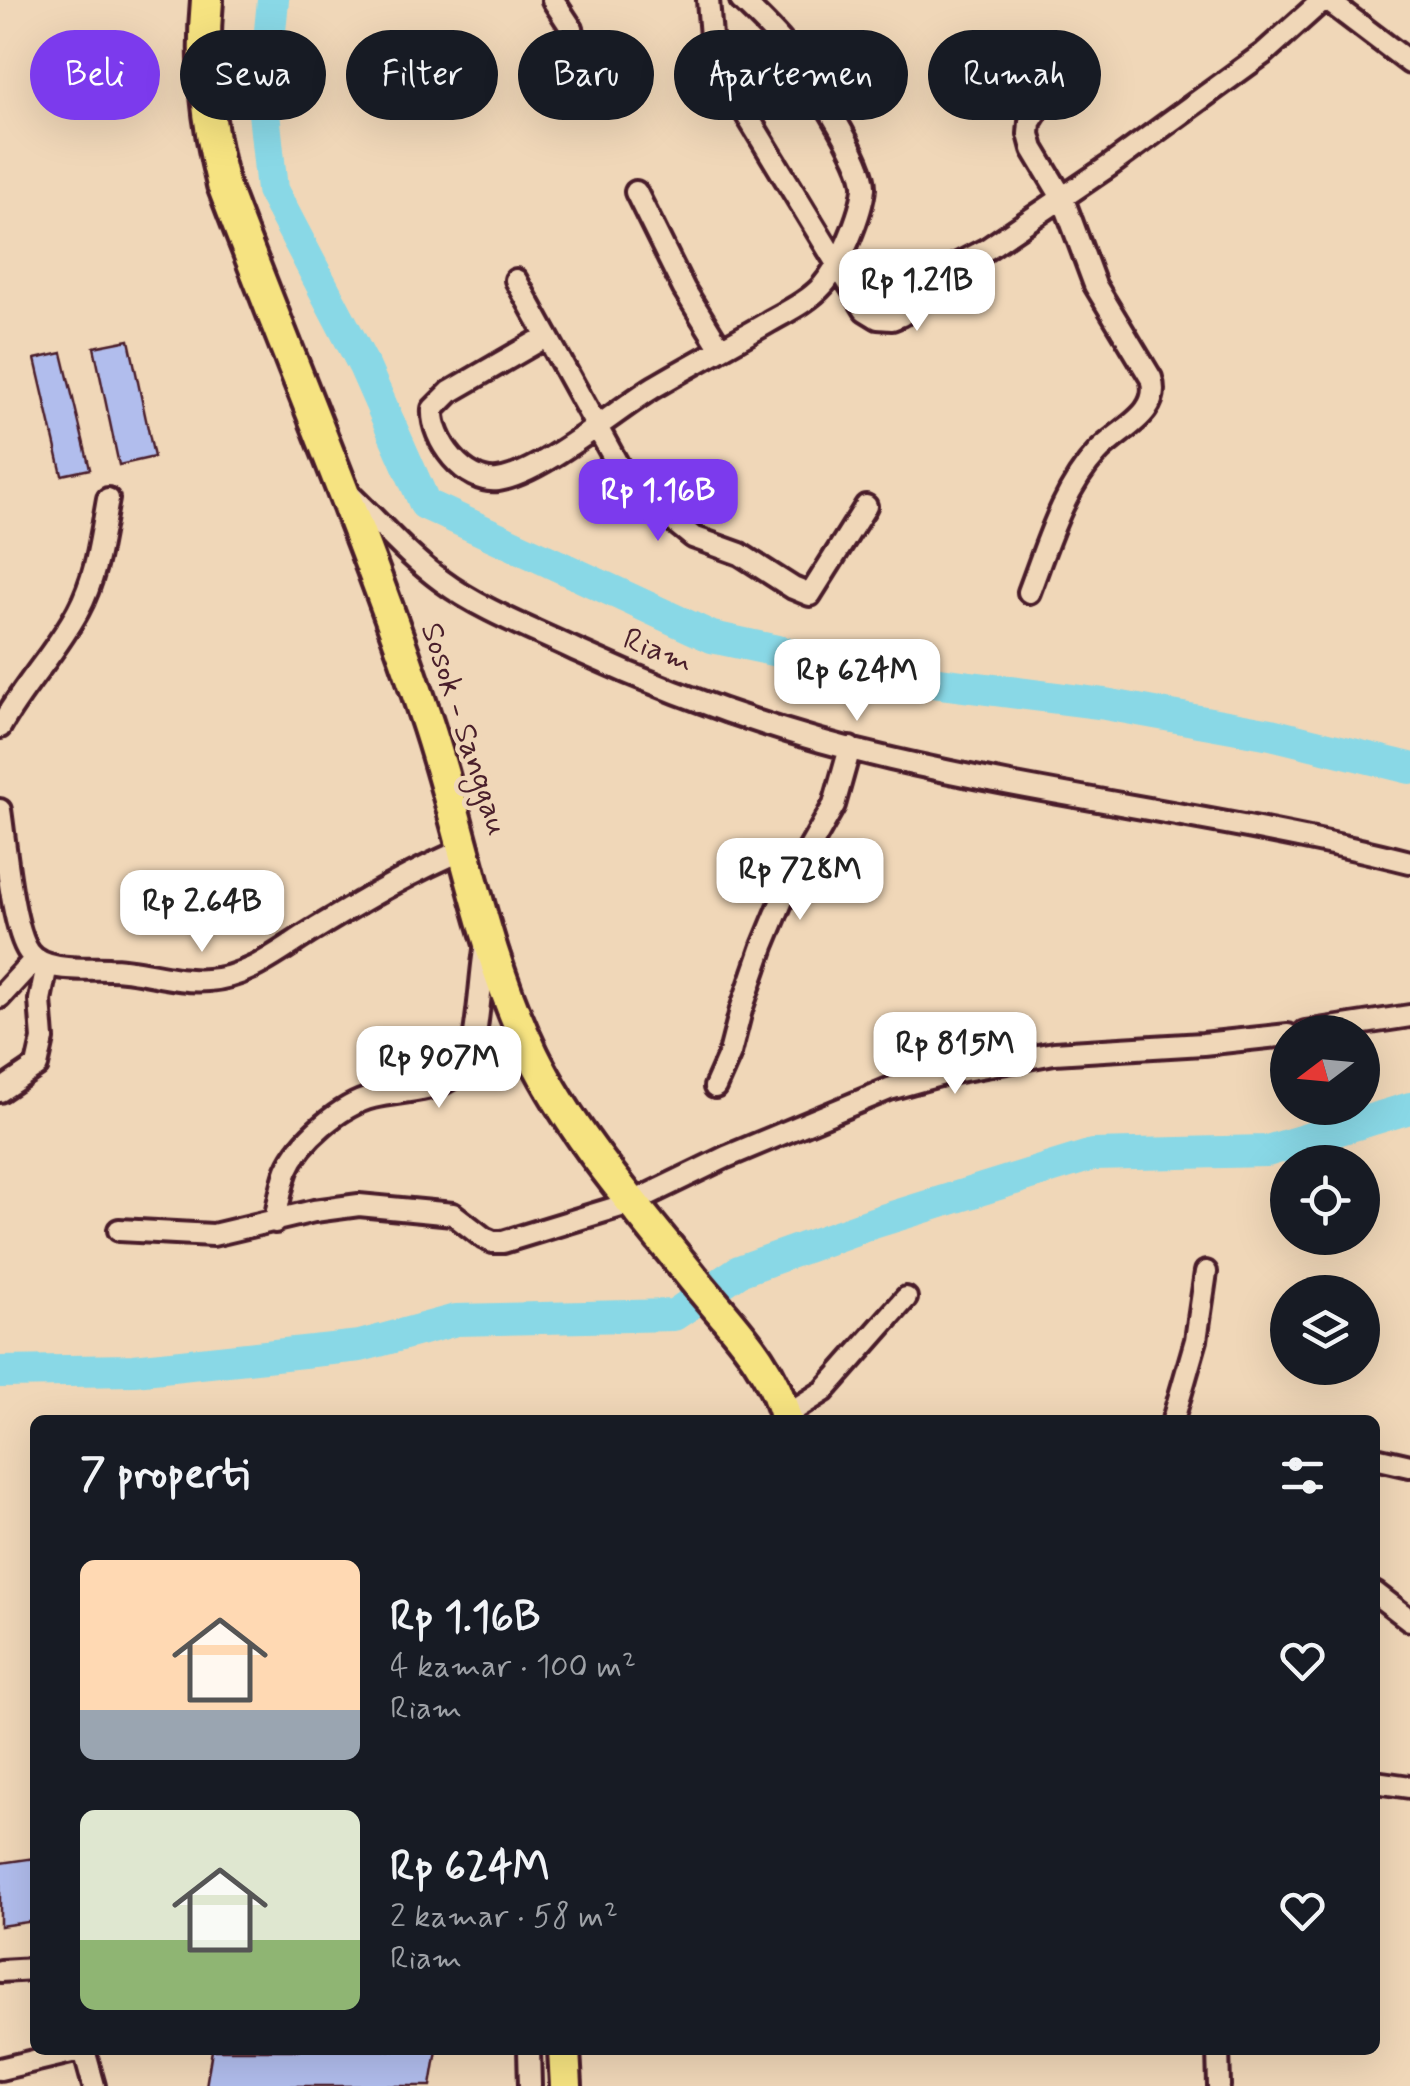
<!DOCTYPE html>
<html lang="id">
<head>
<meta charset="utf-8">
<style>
  body { margin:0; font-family:Mynerve,sans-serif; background:#242831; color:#f1f3f6; height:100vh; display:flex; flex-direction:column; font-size:38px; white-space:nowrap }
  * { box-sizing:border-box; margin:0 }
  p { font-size:32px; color:#9ea1a6 }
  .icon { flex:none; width:55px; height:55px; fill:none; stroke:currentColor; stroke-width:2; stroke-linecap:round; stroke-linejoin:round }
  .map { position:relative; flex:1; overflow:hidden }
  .side { position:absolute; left:30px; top:1415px; width:1350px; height:640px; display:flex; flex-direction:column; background:#171b24; border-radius:15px; box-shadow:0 10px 40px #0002 }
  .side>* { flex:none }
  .banner { position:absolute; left:30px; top:30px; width:1350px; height:90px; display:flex; gap:20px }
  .needle { width:65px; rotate:254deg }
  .tools { position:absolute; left:1270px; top:1015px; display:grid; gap:20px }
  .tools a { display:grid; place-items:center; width:110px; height:110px; border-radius:50%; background:#171b24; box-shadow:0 10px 40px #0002; font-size:50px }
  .price { position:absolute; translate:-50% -85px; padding:0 22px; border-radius:20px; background:#fff; color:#222; font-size:32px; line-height:65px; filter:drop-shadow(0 2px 5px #0008) }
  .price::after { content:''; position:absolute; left:50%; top:60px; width:30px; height:22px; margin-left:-15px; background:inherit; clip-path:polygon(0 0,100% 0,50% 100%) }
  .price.on { background:#7c3aed; color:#fff }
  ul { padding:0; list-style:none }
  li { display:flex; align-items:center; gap:30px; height:250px; padding:0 50px }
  li span { display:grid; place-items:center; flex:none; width:280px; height:200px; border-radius:15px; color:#555 }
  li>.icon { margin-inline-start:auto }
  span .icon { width:120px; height:120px; fill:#fffc; stroke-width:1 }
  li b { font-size:42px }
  h2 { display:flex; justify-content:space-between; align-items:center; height:120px; padding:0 50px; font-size:42px }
  .tag { padding:0 35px; border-radius:45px; background:#171b24; box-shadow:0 10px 40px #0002; font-size:35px; line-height:90px }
  .tag.on { background:#7c3aed; color:#fff }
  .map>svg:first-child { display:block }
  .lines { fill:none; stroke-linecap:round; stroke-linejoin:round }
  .river { stroke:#89d8e6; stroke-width:32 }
  .building { fill:#b1bded; stroke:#4a1f2b; stroke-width:2.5 }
  .minor-casing { stroke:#4a1f2b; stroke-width:28 }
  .highway-casing { stroke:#4a1f2b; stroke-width:38 }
  .minor { stroke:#f0d7b8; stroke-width:20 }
  .highway { stroke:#f6e381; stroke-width:30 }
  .labels { text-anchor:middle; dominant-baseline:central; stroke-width:9; stroke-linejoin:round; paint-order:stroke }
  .street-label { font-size:32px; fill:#4a1f2b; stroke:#f0d7b8 }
</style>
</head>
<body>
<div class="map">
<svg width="1410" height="2086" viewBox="0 0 1410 2086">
  <rect width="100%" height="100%" fill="#f0d7b8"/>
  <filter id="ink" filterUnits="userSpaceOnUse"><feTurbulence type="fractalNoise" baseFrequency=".01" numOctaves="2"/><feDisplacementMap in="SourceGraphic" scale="20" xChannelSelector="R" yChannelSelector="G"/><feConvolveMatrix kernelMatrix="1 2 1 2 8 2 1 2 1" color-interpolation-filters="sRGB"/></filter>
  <g filter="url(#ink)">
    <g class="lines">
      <path class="river" d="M273,0l-10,103 9,87 92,176 61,138 287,133 196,42 197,25 166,30 139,34
        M0,1372l134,-2 226,-24 96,-26 218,-5 65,-44 134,-48 219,-68 175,-4 143,-43"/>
    </g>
    <path class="building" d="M129,340l25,117 -35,8 -25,-118z
      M62,353l28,116 -28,6 -27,-116z
      M35,1858v63l-35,5v-63z
      M212,2050h225l-6,36h-225z"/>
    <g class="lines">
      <g class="minor-casing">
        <path id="minor" d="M553,0l19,29 22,67
          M708,0l4,49 8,22 145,239 13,8 14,1 10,-4 35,-40 50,-26 122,-83 155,-113 59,-53
          M1327,0l83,63
          M636,192l48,97 37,60
          M516,280l108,196 15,17 54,44 47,17 53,34 17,7 56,-89
          M547,336l-97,56 -17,17c-2,31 32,75 65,71 43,-6 117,-69 156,-93 37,-22 75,-42 113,-64 19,-11 41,-21 56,-38 17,-19 39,-72 41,-97 2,-26 -57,-115 -76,-139 -14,-18 -30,-33 -47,-49
          M348,493c31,29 59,63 94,88 39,29 90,48 134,69 100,46 207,84 315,109 172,40 348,60 519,103
          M1029,592c18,-47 33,-101 68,-139 20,-23 66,-39 54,-75l-56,-93 -32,-86 -30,-50 -4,-15 1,-12 11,-17 32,-27
          M0,727c23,-41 56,-75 78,-116 19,-35 23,-74 30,-112
          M0,810c5,32 12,118 29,142 15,21 57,16 80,17 33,0 65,14 99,11 43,-3 73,-31 109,-52 48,-29 97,-58 149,-79
          M0,997l35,-38
          M1305,1032l105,-16
          M715,1087l15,-34 11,-43 22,-64 24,-58 47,-83 16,-57
          M0,1091l37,-25 6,-27 -3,-39 7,-35
          M275,1222c3,-17 6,-36 12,-52 13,-30 54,-65 86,-73 31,-8 69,-3 92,-31 14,-15 15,-100 22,-127
          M119,1230l94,5 101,-24 45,-6 94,9 31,24 9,4h10l128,-39 95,-46 163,-68 54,-15 111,-21 149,-9 85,-9
          M786,1415l38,-24 82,-93
          M1173,1420l23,-80 10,-68
          M1375,1458l35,8
          M1375,1593l35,27
          M1375,1782l35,5
          M0,1971l35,-2
          M84,2050l10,36
          M529,2050l1,36
          M1218,2050l1,36
          M0,2069l80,-19"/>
      </g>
      <g class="highway-casing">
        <path id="highway" d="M207,0c-6,65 0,122 16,185 67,177 142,351 202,531 38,112 56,233 108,339 41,83 106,155 163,227 35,43 77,83 90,138
          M564,2050l2,36"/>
      </g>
      <use href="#minor" class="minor"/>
      <use href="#highway" class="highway"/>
    </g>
  </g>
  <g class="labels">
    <g class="street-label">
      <text transform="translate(658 651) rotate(21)">Riam</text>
      <text transform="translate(464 729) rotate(72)">Sosok - Sanggau</text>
    </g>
  </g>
</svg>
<div class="tools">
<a><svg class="needle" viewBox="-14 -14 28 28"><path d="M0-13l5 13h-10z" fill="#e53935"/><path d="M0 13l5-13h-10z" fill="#9ea1a6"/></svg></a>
<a><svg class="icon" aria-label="locate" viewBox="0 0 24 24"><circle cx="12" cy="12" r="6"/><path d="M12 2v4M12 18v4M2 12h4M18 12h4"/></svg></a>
<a><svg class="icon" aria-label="layers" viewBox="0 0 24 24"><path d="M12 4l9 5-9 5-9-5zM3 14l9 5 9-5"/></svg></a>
</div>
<b class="price" style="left:917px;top:334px">Rp 1.21B</b>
<b class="price on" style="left:658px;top:544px">Rp 1.16B</b>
<b class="price" style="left:857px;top:724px">Rp 624M</b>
<b class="price" style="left:800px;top:923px">Rp 728M</b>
<b class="price" style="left:202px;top:955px">Rp 2.64B</b>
<b class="price" style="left:955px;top:1097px">Rp 815M</b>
<b class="price" style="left:439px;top:1111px">Rp 907M</b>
<div class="banner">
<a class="tag on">Beli</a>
<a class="tag">Sewa</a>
<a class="tag">Filter</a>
<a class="tag">Baru</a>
<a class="tag">Apartemen</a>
<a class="tag">Rumah</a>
</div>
<section class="side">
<h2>7 properti<svg class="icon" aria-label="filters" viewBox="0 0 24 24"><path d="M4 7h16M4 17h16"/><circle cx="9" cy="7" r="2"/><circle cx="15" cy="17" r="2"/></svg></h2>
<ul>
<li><span style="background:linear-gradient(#ffd9b3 75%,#9aa5b1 0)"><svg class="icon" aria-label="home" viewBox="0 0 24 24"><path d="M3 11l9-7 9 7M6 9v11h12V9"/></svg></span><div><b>Rp 1.16B</b><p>4 kamar · 100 m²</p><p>Riam</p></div><svg class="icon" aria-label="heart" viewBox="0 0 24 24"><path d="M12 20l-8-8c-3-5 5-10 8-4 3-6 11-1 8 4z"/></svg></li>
<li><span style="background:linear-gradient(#dfe7d0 65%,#8fb573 0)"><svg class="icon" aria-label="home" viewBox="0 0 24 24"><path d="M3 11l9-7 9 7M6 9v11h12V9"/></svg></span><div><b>Rp 624M</b><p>2 kamar · 58 m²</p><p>Riam</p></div><svg class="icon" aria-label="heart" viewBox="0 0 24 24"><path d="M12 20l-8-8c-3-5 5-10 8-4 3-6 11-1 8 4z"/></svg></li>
</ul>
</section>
</div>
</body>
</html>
